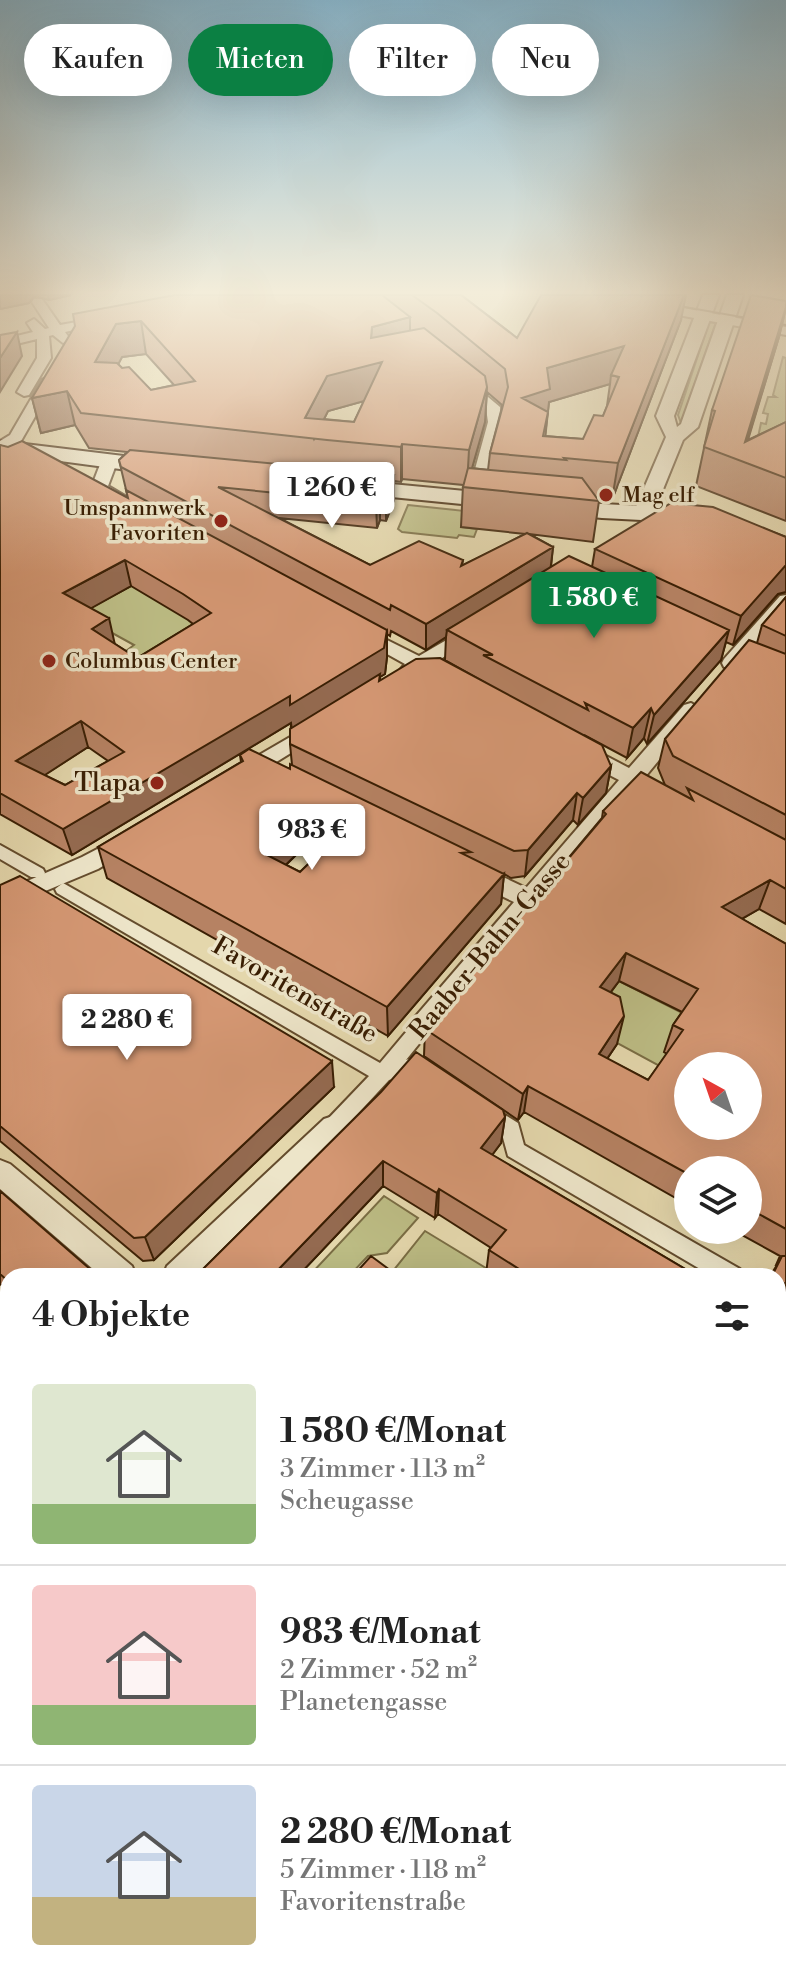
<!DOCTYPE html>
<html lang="de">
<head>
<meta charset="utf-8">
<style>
  body { margin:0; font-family:"Libre Bodoni",serif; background:#f2f2f2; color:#222; height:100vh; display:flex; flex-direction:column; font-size:30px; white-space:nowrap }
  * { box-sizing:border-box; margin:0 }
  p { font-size:26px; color:#767676 }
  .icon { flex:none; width:44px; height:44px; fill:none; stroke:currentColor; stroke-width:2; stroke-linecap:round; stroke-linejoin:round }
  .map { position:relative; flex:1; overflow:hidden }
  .side { position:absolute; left:0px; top:1268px; width:786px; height:714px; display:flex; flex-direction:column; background:#fff; border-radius:24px 24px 0 0; box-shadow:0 8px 32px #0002 }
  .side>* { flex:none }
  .guide { position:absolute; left:24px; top:24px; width:738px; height:72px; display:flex; gap:16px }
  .needle { width:52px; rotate:320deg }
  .tools { position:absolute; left:674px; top:1052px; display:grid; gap:16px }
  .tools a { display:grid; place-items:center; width:88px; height:88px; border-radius:50%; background:#fff; box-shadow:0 8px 32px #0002; font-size:40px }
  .price { position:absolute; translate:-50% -68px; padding:0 18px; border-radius:8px; background:#fff; color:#222; font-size:26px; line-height:52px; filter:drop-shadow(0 2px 4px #0008) }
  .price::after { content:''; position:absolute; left:50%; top:48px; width:24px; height:18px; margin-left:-12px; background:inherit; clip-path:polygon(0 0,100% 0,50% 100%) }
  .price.current { background:#0b8043; color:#fff }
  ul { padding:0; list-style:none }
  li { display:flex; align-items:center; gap:24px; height:200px; padding:0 32px }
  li+li { border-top:2px solid #e0e0e0 }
  li span { display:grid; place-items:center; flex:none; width:224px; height:160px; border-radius:8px; color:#555 }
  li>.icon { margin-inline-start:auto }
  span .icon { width:96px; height:96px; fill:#fffc; stroke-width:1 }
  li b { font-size:34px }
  h2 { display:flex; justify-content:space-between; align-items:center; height:96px; padding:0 32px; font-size:34px }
  .tag { padding:0 28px; border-radius:36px; background:#fff; box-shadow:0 8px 32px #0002; font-size:28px; line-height:72px }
  .tag.current { background:#0b8043; color:#fff }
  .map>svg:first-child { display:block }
  .green { fill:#bcbc84; stroke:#7a6d44; stroke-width:2 }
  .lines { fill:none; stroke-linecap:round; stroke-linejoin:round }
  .pedestrian-casing { stroke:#644c2d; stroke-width:4 }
  .minor-casing { stroke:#644c2d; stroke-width:4 }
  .tertiary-casing { stroke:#644c2d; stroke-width:4 }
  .secondary-casing { stroke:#391e03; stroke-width:4 }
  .primary-casing { stroke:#391e03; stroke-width:4 }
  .pedestrian { fill:#ede5c9; fill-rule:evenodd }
  .minor { fill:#ede5c9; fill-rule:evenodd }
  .tertiary { fill:#ede5c9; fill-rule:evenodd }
  .secondary { fill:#ede5c9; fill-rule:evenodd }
  .primary { fill:#e4d7ac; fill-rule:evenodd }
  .tram-far1 { stroke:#391e03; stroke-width:2 }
  .tram { stroke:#391e03; stroke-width:3 }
  .wall { fill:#b68263; stroke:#391e03; stroke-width:2; fill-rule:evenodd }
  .shaded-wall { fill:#946a50; stroke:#391e03; stroke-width:2 }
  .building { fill:#d49773; stroke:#391e03; stroke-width:2; fill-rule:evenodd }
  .poi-dot { fill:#8f2418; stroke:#ede5c9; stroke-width:3 }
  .labels { text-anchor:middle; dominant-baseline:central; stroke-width:7; stroke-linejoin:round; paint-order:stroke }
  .far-poi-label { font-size:22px; fill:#391e03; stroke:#ede5c9; text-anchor:start }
  .poi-label { font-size:26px; fill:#391e03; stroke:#ede5c9; text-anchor:end }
  .street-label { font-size:26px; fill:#391e03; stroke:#ede5c9 }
</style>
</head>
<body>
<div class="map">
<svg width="786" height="1981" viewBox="0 0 786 1981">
  <rect width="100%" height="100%" fill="#e4d7ac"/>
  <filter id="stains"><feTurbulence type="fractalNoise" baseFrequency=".0025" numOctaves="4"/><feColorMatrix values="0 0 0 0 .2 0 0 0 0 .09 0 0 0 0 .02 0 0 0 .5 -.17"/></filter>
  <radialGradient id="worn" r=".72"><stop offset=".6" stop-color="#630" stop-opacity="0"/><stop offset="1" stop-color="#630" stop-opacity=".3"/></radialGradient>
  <path class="green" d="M716,322l-35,101 -3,-8 31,-92z
    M783,357l3,1v96l-29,-12 4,-19 5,1 2,-10 -5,-1 5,-16h8l-3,-2z
    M408,505l57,6 -4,16 16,2 -3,8 -15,-2 -2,3 -55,-6 -4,-3z
    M150,576l64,60 -74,50 -30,-23 24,-18 -118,-65z
    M619,981l79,40 -33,48 -48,-26 -25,-26z
    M384,1196l34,22 -31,35 -19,3 -19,20h-40z
    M425,1231l64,39 -3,3 4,3h-101z
    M786,1470v391l-8,-9v-373z"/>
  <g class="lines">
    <g class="pedestrian-casing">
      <path id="pedestrian" d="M0,845l43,24 2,4 -2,4h-12l-31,-18z
        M63,883l317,180 37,-44h14l2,5 -2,5 -25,31 8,-3 16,7 2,6 -2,6 -7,2 -11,-5 -23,7 -49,53 -7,2 -7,-2 -3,-6 3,-6 43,-45 -312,-183 -2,-4z
        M484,1102l34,21 6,22 216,124 3,7h-31l-204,-120 -6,-22 -25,-18 -3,-6 3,-6z
        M786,1400v29l-8,4v-29z"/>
    </g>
    <g class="minor-casing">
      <path id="minor" d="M34,299h8l18,26 45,-8 7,4 -47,11 5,7 -7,4 -10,-8 -4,1 2,22 -22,37 -5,1 -7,-4 20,-34v-19l-37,9v-8l33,-8 -6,-9 7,-4 11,10 4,-1 -17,-26z
        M651,302l135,25v8l-140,-26v-6z
        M49,376l7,4 -35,61 -21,11v-11l10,-6 32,-55z
        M464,377l36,30 2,15 -19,76 -8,5 -8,-5 21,-76 -2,-14 -29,-27z
        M109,457l8,5 -9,24 22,13v6h-12l-27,-17 10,-26z
        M786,595v16l-48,56h-14l-2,-4 2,-4 56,-63z
        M359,626l60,30 48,-28 6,-1 9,5 -49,32 15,11 -9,6 -20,-9 -10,4 -7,-2 -2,-4 5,-6 -52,-29 -3,-4 3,-4z
        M691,703l10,6 -56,68 23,12 3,5 -3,5h-14l-19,-10 -202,242 -9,3 -9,-3 -3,-7 3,-7 99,-115 -48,-23 -3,-6 3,-6h16l44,21 93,-108 -42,-22 -3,-5 3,-5h14l38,20 55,-63z
        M316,722l10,6 -3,5 -74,46h-14l-3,-5 3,-5z
        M128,833l8,3 3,5 -3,5 -38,23 -98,41v-17l82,-36z
        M333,1116l9,3 4,8 -4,8 -145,141h-34l4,-10 157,-147z
        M0,1160l10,4 122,102 4,10h-35l-101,-87z
        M1,1394l7,2v69l-8,4v-36l7,-3 -7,-3z
        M8,1887v43l-8,4v-43z
        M778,1902l8,4v45l-8,-4z
        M243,1974h44l-3,7h-44z"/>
    </g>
    <g class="tertiary-casing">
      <path id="tertiary" d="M703,295h16l-45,121 3,11 4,-3 46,-129h16l-45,132 -15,13 -30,74 -10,6 -7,-2 -3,-4 33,-77 -10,-21z"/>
    </g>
    <g class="secondary-casing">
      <path id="secondary" d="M0,441l165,20 11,7 -11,7 -165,-22z
        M349,480l253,24 79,4 52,10 53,20v15l-66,-24 -39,-7 -79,-4 -261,-26 -3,-5 3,-5z"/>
    </g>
    <g class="primary-casing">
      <path id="primary" d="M0,1774l8,4v71l-8,-4z
        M60,1974h65l3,7h-65z"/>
    </g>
    <use href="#pedestrian" class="pedestrian"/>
    <use href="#minor" class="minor"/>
    <use href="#tertiary" class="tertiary"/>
    <use href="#secondary" class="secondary"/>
    <use href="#primary" class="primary"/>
    <path class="tram-far1" d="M617,295l169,30"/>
    <path class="tram" d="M0,1880l8,16
      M0,1926l8,16
      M24,1974l3,7
      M47,1974l4,7"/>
  </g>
  <path class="wall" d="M0,295h71l-22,5 -15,-4 -5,7 -29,6z
    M175,295h286l56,43 164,-18 -69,180 -15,-1 2,2 -6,41 -64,-8 24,13 -2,20h41l3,-18 191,-12v55l-8,2 -45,51 -7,-3 -5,18 -74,84 -3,-6 -17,20 -43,-23 27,31 -5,27 -28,32 -5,-5 -48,56 -14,2 -7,-4 -3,30 -113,132 -281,-158 -9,-31 143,-85 -1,-7 50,14 2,-4 -2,-21 1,-21 -219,132 -72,-41v-369l128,53 -9,-38 8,-8 -38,-4 -14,-23 -34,8 -9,-35zM146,354l28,31 -23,5 -29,-22 -4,-4 4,-7zM610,384l-3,22 -4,10 -20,23 -38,-3 4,-34zM487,392l15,13v2l-12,46 -2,17 -16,-2 13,-46zM364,401l-10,21 -30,-3 4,-8zM402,479l61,6 -2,42 64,7 -63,32 1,-6 -93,5 -91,-47 98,10 3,-8 6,1 8,-21v-19l7,1zM131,586l57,34 5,4 -56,34 -22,-14 -25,-36zM391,631l35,19 20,-13 -1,23 37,21 -102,-1v-3l5,-3 2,-17v-23l3,2zM88,747l20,14 -43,24 -21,-10zM302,849l14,8 -16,15 -14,-7z
    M786,308l-7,29 -31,103 38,-18v99l-90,-35 16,-76z
    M786,597v327l-27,-15 -17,10 44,25v370l-8,-4v-34h-8l7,-11h-1l4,-9 -47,-26h15v-60h-60v35l-164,-93 -6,8 -94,-64 1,-27 177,-211 1,-7 62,-26 -7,-17 7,-29 92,-96 5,-18zM619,981l63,31 -9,13 -9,27 3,2 -19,26 -41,-21 10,-15 -6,-52z
    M0,885l334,202 -180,173 -11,1 -143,-120z
    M381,1092l124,25 -4,26 -9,12 205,121h-207l-4,-2 3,-24 2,-2 -53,-34 -3,4 -52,-32 -85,90h-102z
    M0,1191l8,85v15l-8,-7z
    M621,1974h22l-6,7 -12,-1z
    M660,1974h118l8,7h-121z"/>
  <path class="shaded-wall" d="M0,295h34v1l-5,7 -29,6z
    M48,295h23l-22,5z
    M684,295h2l-5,25 -69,180 6,-37z
    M786,307l-7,30 -38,124 4,-19z
    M410,317v34l-28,11v34l-54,15 -14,28 -9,-21 22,-42 44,-38 1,-11z
    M141,321l5,33 -24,3 -20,39 -7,-34 21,-38z
    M17,332l5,24 -22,36v-34z
    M624,346l-5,31 -8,-2 -1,9 -61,18 -5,47 -22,-51 25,-30z
    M487,387l-2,35 -18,64 2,-36z
    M67,391l8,34 -34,8 -9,-35z
    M402,444v35l-1,3v-35z
    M394,475v25l-8,21v-26z
    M380,495v25l-3,8 -1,-25z
    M553,547l-3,26 -103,57 -1,7 -20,13v-26z
    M786,558v34l-8,2 -45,51 8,-29z
    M125,560l6,26 -61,34 -7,-27z
    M109,618l6,27 -23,-16z
    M387,630v27l-2,17 -5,3 1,24 -89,30 -1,-8 -219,132 -9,-26z
    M729,630l-8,30 -74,84 7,-29z
    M651,708l-7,30 -17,20 6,-30z
    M81,721l7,26 -63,41 -9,-27z
    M611,766l-5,27 -28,32 5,-27z
    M577,793l-4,27 -48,56 3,-26z
    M300,819l2,30 -35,34 -4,-30z
    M504,874l-3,30 -113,132 -1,-29z
    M770,880l-11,29 -46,26 9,-28z
    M626,953l-7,28 -25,33 6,-27z
    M624,1016l-7,28 -25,37 7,-27z
    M332,1061l2,26 -180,173 -9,-23z
    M528,1086l-4,26 -6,8 5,-26z
    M505,1117l-4,26 -23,31 3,-26z
    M383,1161v25l-85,90h-26z
    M439,1189l-1,25 -3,4 2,-25z
    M8,1365v31l-8,-10v-14z
    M181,1974h7l-7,7h-6z"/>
  <path class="building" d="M175,295h207l28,22 -38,10 -1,11 53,-10 61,48 2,11 -18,63 -67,-6 -1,3 -74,-7 -246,-27 -14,-22 -35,7 43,-72 -2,-12zM141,321l54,60 -44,9 -22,-23 -7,1 -5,-5 -22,-1 21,-38zM382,362l-28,60 -49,-4 22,-42z
    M412,295h49l56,43 24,-43h99l2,2 -1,-2h43l-66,168 -54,-5 2,2 -76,-7 18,-66 -3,-18 -68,-56zM624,346l-13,29 8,2 -16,39 -9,-1 -11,24 -40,-3 5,-24 -26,-14 28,-9 -3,-21z
    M751,295l35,6v6l-41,135 41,-20v56l-82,-31 11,-36 -3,-1z
    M17,332l-17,26v-23z
    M22,441l106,57 -2,-8 261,140 -3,18 -94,57v-9l-227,133 -63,-36v-348l8,2zM125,560l58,34 28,19 -74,45 -45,-29 17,-11 -46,-25zM81,721l43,31 -59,33 -49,-24z
    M130,450l264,25 -8,20h-6l-4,8 -158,-16 152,78 49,-24 44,19 -2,6 66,-33 26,14 -127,77 -35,-19 -1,5 -269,-143 -2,-7z
    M468,468l114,10 17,23 -136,-14z
    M671,503l42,4 73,30v28l-45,51 -146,-67z
    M569,556l160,74 -75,85 -3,-7 -18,20 -48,-25 3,7 -105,-55h10l-46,-25z
    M786,597v39l-24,-11z
    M749,640l37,14v161l-113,-59 -8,-17z
    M440,658l162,87 9,21 -28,32 -6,-5 -49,57 -14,1 -224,-107v-15l90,-55 -1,7 37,-22z
    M249,749l41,20v-5l181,88 -10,1 43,21 -117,133 -289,-160 145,-86 -3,-6zM300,819l36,18 -36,35 -37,-19z
    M641,772l52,28 -6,-12 99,52v49l-16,-9 -48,27 64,37v285l-38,-21v-38h-60v4l-160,-88 -5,8 -98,-65 181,-215 -3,-3zM626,953l72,36 -25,36 10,5 -35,50 -49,-26 25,-38 -4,-19 -20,-10zM688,1066h60v60h-60z
    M20,876l312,185 -187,176 -11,1 -134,-112v-241z
    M416,1052l87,58 2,7 -24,31 216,128h-167l-41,-26 17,-20 -67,-41 -2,4 -54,-32 -111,115h-76l185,-184z
    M0,1191l98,85h-90v5l-8,-7z
    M371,1256l27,20h-45z
    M782,1256h4v28l-8,-4v-4h-6z
    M8,1292v73l-8,7v-72z
    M778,1328l8,7v10l-8,9z
    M8,1465v275l-8,-14v-253z
    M778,1968l8,10v3h-113l-5,-7h110z
    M136,1974h45l-6,7h-35z
    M335,1974h161l-6,7h-161z
    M627,1974h16l-6,7h-4z"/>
  <linearGradient id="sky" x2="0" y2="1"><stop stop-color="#87b6ce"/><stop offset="0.51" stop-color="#f3edda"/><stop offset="1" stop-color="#f3edda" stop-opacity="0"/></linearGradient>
  <rect width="786" height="573" fill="url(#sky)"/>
  <g class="poi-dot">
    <circle cx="606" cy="495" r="8"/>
    <circle cx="221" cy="521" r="8"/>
    <circle cx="49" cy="661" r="8"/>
    <circle cx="157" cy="783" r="8"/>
  </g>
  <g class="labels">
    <g class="far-poi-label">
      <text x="622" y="495">Mag elf</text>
      <text x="205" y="508" text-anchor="end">Umspannwerk<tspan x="205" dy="25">Favoriten</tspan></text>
      <text x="65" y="661">Columbus Center</text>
    </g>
    <g class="poi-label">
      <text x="141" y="783">Tlapa</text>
    </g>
    <g class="street-label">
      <text transform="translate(490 946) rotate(-50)">Raaber-Bahn-Gasse</text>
      <text transform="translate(295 990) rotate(30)">Favoritenstraße</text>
    </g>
  </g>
  <rect width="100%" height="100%" filter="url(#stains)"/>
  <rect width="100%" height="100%" fill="url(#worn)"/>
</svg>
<div class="tools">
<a><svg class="needle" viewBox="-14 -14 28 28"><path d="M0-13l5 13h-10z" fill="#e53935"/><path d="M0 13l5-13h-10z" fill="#767676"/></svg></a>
<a><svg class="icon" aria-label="layers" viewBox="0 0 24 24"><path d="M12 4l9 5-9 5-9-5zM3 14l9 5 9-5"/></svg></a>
</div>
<b class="price" style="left:332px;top:530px">1 260 €</b>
<b class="price current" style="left:594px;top:640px">1 580 €</b>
<b class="price" style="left:312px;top:872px">983 €</b>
<b class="price" style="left:127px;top:1062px">2 280 €</b>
<div class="guide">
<a class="tag">Kaufen</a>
<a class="tag current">Mieten</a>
<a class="tag">Filter</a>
<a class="tag">Neu</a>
</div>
<section class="side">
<h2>4 Objekte<svg class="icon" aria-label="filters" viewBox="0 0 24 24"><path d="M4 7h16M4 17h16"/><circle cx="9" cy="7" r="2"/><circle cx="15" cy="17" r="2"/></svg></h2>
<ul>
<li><span style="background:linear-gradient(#dfe7d0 75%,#8fb573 0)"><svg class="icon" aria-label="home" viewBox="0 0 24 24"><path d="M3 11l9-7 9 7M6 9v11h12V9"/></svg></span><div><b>1 580 €/Monat</b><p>3 Zimmer · 113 m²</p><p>Scheugasse</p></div></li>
<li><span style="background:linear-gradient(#f6c9c9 75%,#8fb573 0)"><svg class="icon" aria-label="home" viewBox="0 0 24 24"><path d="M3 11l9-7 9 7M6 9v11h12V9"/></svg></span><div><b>983 €/Monat</b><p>2 Zimmer · 52 m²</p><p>Planetengasse</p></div></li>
<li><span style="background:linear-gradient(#c9d6e8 70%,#c2b280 0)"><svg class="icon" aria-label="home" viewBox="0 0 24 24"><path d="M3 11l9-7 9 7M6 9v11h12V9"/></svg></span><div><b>2 280 €/Monat</b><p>5 Zimmer · 118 m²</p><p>Favoritenstraße</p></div></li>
</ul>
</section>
</div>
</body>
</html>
